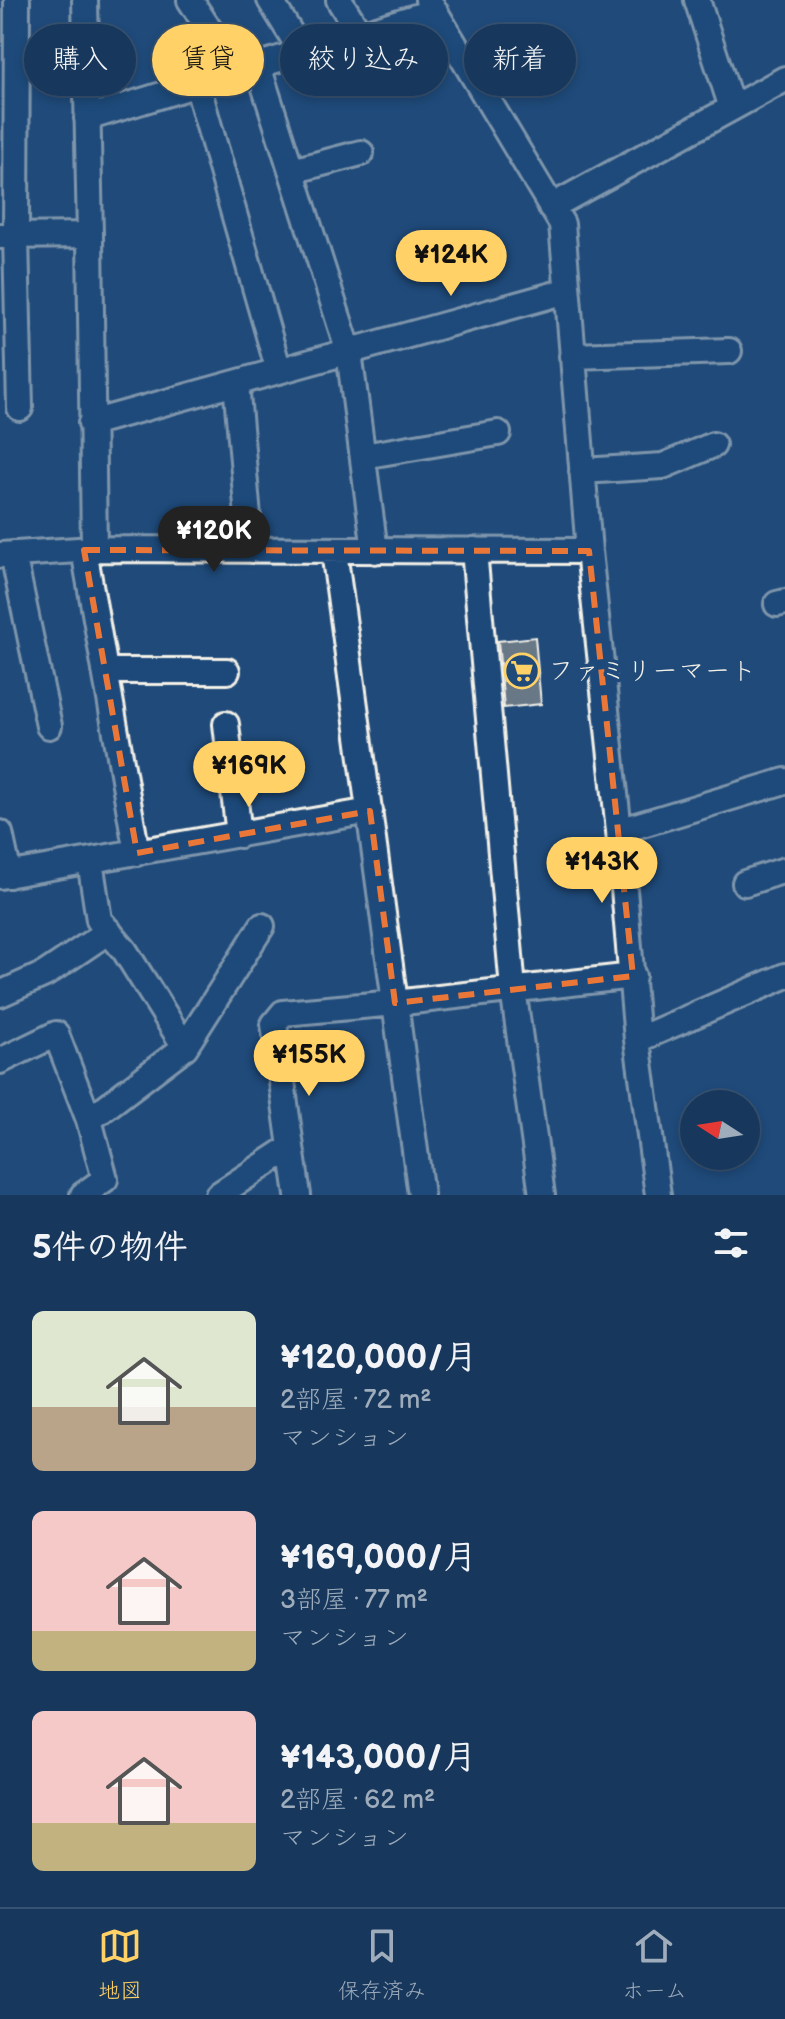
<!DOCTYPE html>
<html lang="ja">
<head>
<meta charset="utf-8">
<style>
  body { margin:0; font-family:"Balsamiq Sans","Klee One",sans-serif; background:#244365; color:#f1f3f6; height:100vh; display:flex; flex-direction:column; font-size:30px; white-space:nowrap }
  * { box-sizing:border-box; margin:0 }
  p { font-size:26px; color:#9eacbb }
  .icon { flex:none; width:44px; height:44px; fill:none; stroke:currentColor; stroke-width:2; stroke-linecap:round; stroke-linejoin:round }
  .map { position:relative; height:1195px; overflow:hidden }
  .details { display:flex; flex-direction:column; background:#17385c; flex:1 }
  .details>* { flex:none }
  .guide { position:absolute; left:24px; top:24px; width:738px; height:72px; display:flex; gap:16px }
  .needle { width:52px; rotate:282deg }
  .controls { position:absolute; left:680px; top:1090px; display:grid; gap:16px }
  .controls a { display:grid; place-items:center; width:80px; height:80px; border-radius:50%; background:#17385c; box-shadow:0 4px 12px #0003,0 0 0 2px #365272; font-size:40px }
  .price { position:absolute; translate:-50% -68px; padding:0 18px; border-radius:28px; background:#ffd166; color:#111; font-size:26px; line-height:52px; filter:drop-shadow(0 2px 4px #0008) }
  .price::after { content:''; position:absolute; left:50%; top:48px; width:24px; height:18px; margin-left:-12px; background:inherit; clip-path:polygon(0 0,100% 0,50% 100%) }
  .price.current { background:#222; color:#fff }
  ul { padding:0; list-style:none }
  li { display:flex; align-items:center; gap:24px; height:200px; padding:0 32px }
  li span { display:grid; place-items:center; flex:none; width:224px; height:160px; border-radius:12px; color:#555 }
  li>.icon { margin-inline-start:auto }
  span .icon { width:96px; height:96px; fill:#fffc; stroke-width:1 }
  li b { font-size:34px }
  h2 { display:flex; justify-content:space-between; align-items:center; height:96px; padding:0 32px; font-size:34px }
  .pill { padding:0 28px; border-radius:36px; background:#17385c; box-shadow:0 4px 12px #0003,0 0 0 2px #365272; font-size:28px; line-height:72px }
  .pill.current { background:#ffd166; color:#111 }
  .dock { display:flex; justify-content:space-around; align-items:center; height:112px; border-top:2px solid #365272; background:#17385c; font-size:22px; color:#9eacbb }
  .dock a { display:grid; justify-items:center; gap:4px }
  .dock .current { color:#ffd166 }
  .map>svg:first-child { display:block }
  .building { fill:#677887; stroke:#f4f1e8; stroke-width:2 }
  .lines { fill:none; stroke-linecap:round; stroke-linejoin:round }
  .minor-casing { stroke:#f4f1e8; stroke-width:30 }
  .minor { stroke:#1f4a7a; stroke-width:24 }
  .marked { fill:none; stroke:#ea7738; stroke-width:6; stroke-dasharray:16 10; stroke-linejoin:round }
  .labels { text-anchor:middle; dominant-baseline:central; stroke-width:7; stroke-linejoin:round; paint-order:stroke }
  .poi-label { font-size:26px; fill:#f4f1e8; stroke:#1f4a7a; text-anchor:start }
</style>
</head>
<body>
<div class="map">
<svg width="785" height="1195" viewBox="0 0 785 1195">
  <rect width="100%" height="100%" fill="#1f4a7a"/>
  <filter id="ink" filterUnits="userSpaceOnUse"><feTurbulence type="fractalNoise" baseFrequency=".0125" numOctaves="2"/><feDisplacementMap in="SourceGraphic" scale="16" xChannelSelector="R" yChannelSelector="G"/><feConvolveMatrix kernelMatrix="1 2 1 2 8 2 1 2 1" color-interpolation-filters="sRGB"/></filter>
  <g filter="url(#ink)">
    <path class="building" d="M535,637l6,67 -37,4 -6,-67z"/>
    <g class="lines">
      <g class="minor-casing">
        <path id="minor" d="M17,0l-1,236 4,172
          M85,0l5,235 4,314
          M190,0l47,72
          M270,0l32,52
          M339,0l21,34
          M428,0l134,224 27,327 30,280 18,209 21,155
          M697,0l35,108
          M258,66l91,286 26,199
          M197,84l82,287
          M87,118l348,-107
          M292,171l69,-18
          M551,207l234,-128
          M1,236l89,-1
          M572,356l157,-5
          M236,383l15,167
          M91,423l476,-132
          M363,456l135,-23
          M582,471l81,-5 50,-21
          M84,550l53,303
          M474,550l39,439 29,206
          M334,551l87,644
          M13,554l36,172
          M0,555l94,-6 495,2
          M777,604l8,-2
          M105,671h122
          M226,724l13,111
          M619,831l166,-50
          M0,833l9,42
          M90,861l9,59 26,31 60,96
          M0,876l370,-65
          M745,883l40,-13
          M0,994l45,-20 64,-43
          M637,1040l148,-64
          M0,1061l56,-27 33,86
          M291,1147l7,48
          M83,1195l22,-16 -16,-59 96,-73 77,-121
          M218,1195l73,-48 -17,-123 9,-11 112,-10 238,-27"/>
      </g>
      <use href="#minor" class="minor"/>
    </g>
  </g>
  <path d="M0 0H785V1195H0ZM84,550l505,1 44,425 -238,27 -25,-192 -233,42z" fill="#1f4a7a" fill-opacity=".55" fill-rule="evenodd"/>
  <path class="marked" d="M84,550l505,1 44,425 -238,27 -25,-192 -233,42z"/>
  <defs>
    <g id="supermarket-ring" transform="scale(1.8)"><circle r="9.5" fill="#1f4a7a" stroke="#ffd166" stroke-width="1.5"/><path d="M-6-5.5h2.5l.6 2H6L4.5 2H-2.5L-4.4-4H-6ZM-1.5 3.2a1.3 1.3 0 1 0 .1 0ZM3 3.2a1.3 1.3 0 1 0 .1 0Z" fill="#ffd166"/></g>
  </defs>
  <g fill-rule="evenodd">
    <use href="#supermarket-ring" x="522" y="671"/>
  </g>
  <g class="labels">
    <g class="poi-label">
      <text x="548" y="671">ファミリーマート</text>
    </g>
  </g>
</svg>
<div class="controls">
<a><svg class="needle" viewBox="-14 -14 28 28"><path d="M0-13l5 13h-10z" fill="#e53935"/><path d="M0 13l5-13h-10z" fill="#9eacbb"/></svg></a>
</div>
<b class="price" style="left:451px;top:298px">¥124K</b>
<b class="price current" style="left:214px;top:574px">¥120K</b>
<b class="price" style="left:249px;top:809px">¥169K</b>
<b class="price" style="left:602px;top:905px">¥143K</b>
<b class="price" style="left:309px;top:1098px">¥155K</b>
<div class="guide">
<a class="pill">購入</a>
<a class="pill current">賃貸</a>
<a class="pill">絞り込み</a>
<a class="pill">新着</a>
</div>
</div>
<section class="details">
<h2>5件の物件<svg class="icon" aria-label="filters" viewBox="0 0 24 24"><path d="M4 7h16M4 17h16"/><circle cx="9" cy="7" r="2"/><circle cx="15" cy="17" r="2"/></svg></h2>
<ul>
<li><span style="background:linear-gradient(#dfe7d0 60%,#b9a48a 0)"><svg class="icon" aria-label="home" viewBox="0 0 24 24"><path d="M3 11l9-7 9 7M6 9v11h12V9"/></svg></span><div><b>¥120,000/月</b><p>2部屋 · 72 m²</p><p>マンション</p></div></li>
<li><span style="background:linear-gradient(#f6c9c9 75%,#c2b280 0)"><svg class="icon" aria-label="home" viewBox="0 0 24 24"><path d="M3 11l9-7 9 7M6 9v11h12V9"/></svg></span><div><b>¥169,000/月</b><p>3部屋 · 77 m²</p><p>マンション</p></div></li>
<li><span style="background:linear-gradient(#f6c9c9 70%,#c2b280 0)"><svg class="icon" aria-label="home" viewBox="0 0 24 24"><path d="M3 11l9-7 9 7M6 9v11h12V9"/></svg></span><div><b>¥143,000/月</b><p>2部屋 · 62 m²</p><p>マンション</p></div></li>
</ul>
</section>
<nav class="dock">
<a class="current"><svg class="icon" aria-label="map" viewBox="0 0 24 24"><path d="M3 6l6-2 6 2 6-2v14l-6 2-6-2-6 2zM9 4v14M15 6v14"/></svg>地図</a>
<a><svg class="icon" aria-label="saved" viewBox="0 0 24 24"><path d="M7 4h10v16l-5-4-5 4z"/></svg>保存済み</a>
<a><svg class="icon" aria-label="home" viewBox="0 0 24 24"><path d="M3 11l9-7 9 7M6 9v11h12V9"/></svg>ホーム</a>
</nav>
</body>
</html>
